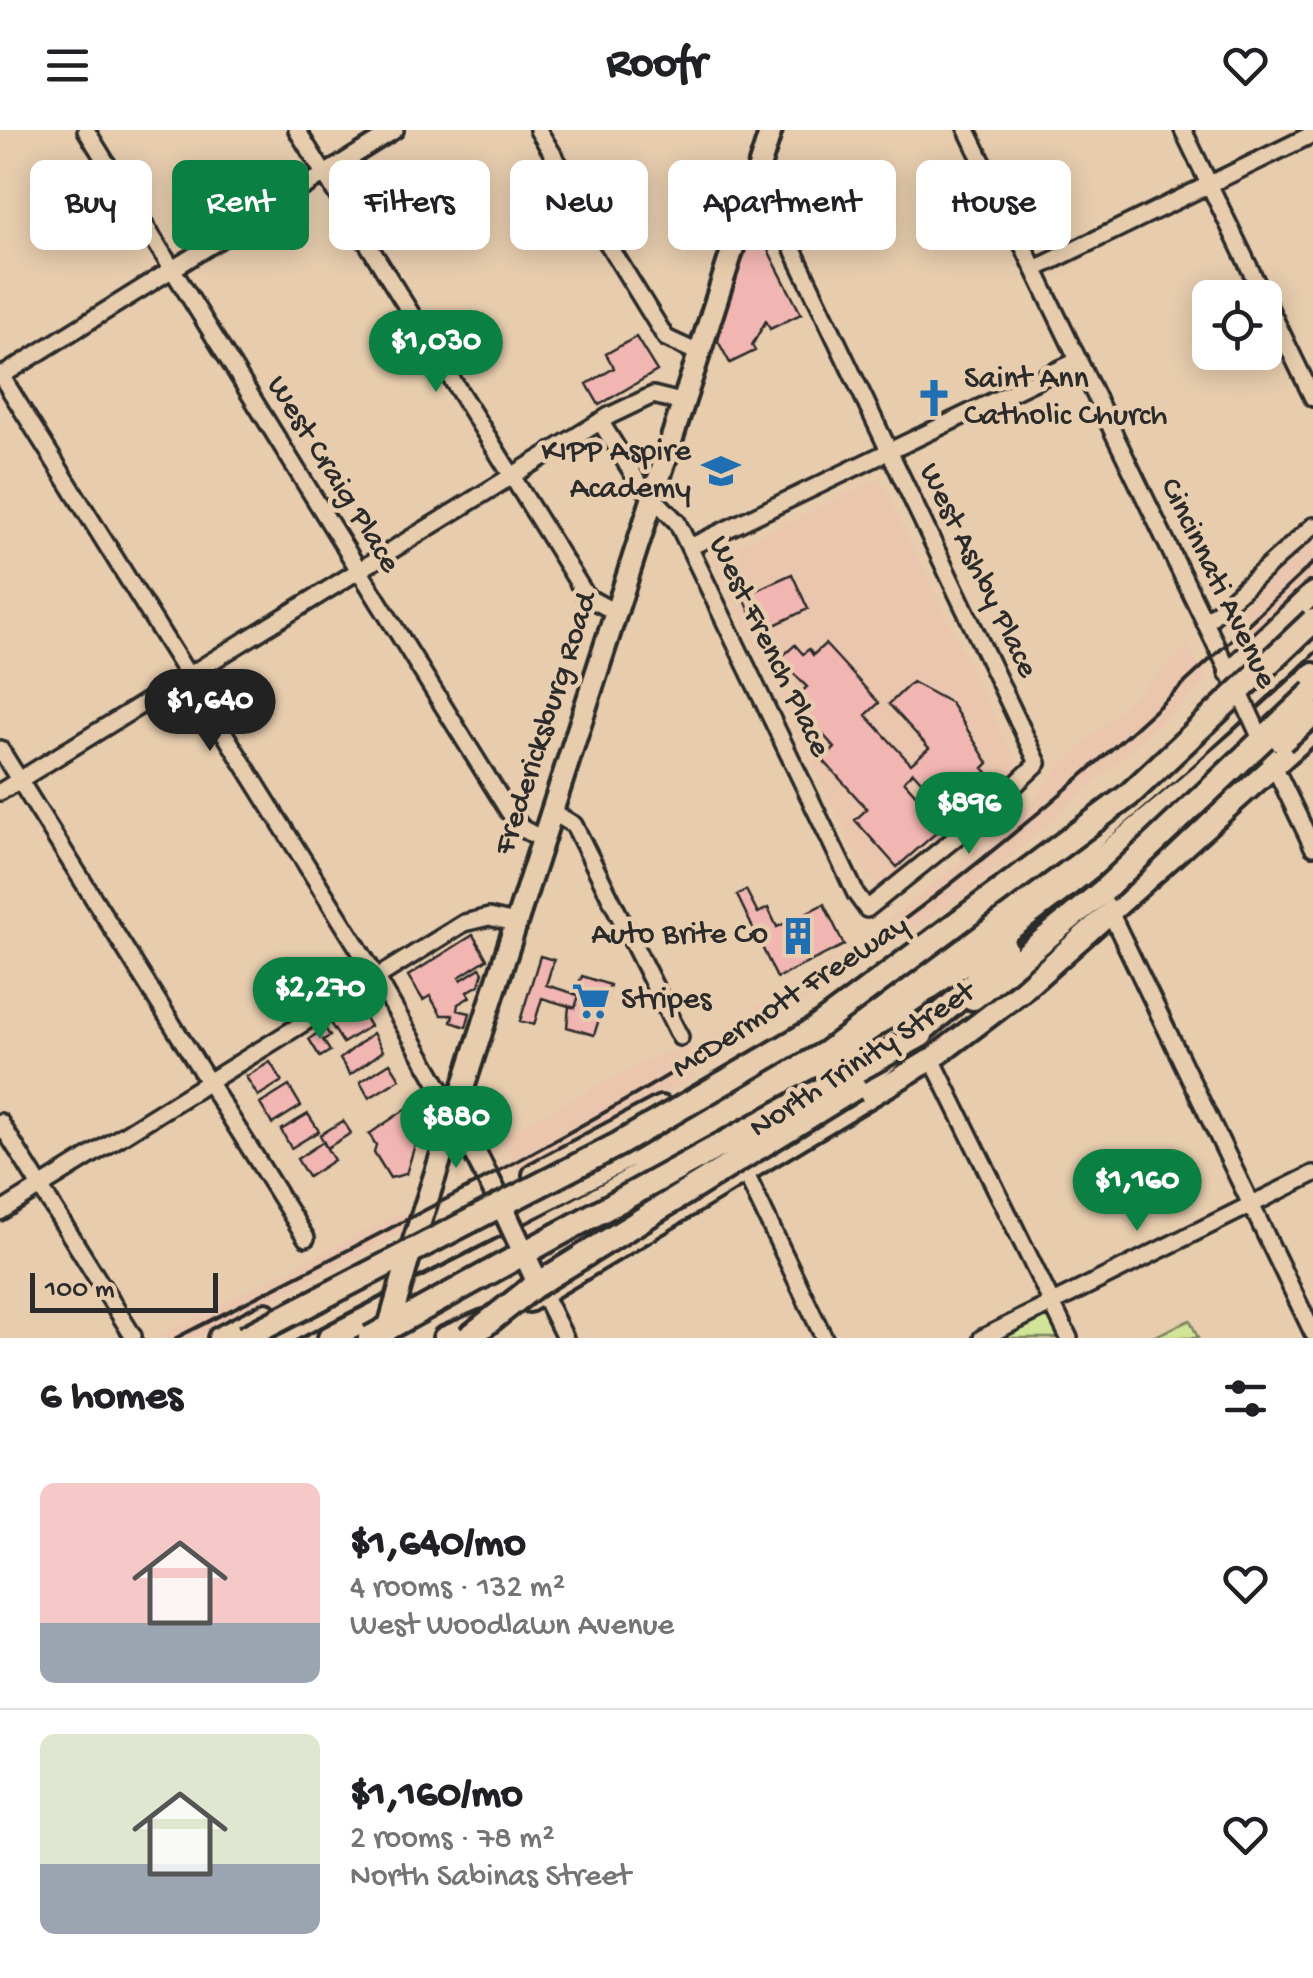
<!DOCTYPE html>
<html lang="en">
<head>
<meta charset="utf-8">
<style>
  body { margin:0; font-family:"Gochi Hand",sans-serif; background:#f2f2f2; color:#202124; height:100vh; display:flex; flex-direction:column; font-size:38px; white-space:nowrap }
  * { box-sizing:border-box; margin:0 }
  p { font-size:32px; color:#757577 }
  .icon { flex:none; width:55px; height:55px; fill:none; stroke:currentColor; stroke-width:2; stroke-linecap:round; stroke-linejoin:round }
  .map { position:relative; height:1208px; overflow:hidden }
  .details { display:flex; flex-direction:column; background:#fff; flex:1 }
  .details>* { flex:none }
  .hud { position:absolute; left:30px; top:30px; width:1255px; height:90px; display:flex; gap:20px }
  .fabs { position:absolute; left:1192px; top:150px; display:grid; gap:20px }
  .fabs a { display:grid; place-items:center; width:90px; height:90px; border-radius:15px; background:#fff; box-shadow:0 5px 25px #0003; font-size:50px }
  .scale { position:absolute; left:30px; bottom:25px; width:188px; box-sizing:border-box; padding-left:10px; border:5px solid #2b2b2b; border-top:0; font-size:28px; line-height:35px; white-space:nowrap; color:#2b2b2b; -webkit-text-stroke:8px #e7cdae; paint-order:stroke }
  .price { position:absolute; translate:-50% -85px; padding:0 22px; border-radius:35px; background:#0b8043; color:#fff; font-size:32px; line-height:65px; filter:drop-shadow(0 2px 5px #0008) }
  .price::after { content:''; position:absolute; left:50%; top:60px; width:30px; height:22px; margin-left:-15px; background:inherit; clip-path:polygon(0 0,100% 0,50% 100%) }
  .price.on { background:#222; color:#fff }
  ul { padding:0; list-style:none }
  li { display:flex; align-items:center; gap:30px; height:250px; padding:0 40px }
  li+li { border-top:2px solid #e0e0e0 }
  li span { display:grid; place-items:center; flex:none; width:280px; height:200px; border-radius:15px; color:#555 }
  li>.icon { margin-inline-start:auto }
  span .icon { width:120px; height:120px; fill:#fffc; stroke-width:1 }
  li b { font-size:42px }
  h2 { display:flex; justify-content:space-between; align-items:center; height:120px; padding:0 40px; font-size:42px }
  .pill { padding:0 35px; border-radius:15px; background:#fff; box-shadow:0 5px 25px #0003; font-size:35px; line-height:90px }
  .pill.on { background:#0b8043; color:#fff }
  header { display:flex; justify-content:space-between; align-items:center; height:130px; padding:0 40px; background:#fff; font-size:45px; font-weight:700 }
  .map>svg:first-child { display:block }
  .built { fill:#eac6af }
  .green { fill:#d1e498; stroke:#7e8862; stroke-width:2.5 }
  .building { fill:#f2b6b2; stroke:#2b2b2b; stroke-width:2.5 }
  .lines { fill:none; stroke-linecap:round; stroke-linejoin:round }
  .minor-casing { stroke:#2b2b2b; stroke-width:22 }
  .major-casing { stroke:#2b2b2b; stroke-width:28 }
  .highway-casing { stroke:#2b2b2b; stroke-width:30 }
  .minor { stroke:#e7cdae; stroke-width:15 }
  .major { stroke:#e7cdae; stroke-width:20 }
  .highway { stroke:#e7cdae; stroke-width:22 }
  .rail { stroke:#2b2b2b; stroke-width:4 }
  .minor-bridge-casing { stroke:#2b2b2b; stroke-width:22; stroke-linecap:butt }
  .major-bridge-casing { stroke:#2b2b2b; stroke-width:28; stroke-linecap:butt }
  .highway-bridge-casing { stroke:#2b2b2b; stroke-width:30; stroke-linecap:butt }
  .minor-bridge { stroke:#e7cdae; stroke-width:15 }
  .major-bridge { stroke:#e7cdae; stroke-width:20 }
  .highway-bridge { stroke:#e7cdae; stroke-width:22 }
  .labels { text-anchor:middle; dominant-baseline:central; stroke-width:9; stroke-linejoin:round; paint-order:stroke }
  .poi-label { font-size:32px; fill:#2b2b2b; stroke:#e7cdae; text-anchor:start }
  .street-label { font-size:32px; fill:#2b2b2b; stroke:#e7cdae }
</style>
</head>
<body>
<header><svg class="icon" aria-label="menu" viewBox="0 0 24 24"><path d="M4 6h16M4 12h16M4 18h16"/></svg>Roofr<svg class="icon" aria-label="heart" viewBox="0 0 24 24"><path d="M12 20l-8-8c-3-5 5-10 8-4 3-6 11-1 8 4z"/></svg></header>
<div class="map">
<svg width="1313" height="1208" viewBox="0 0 1313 1208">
  <rect width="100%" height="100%" fill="#e7cdae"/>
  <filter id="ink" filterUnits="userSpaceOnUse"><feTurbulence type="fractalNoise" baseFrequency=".01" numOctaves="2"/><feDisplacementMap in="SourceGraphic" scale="20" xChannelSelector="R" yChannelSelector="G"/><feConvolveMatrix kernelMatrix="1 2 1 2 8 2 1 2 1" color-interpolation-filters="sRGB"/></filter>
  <g filter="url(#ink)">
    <path class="built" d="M880,348l140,293 -134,118 -19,-12 -156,-318z
      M1313,410v39l-66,64 -16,-26z
      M1188,515l19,37 -231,206 -305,203 -152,82 -18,-37 156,-81 37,-9 177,-112 161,-132 27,-35z
      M408,1079l-9,26 -204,103h-41z"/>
    <path class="green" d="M1050,1184l12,24h-61z
      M1190,1190l8,18h-47z"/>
    <path class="building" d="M755,95l46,89 -31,15 -4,-8 -14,24 3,6 -25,12 -12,-22 26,-103 4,-11z
      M636,207l21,34 -58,34 -12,-21 27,-16 -8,-14z
      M792,444l16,35 -48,23 -17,-36z
      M825,514l54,59 -13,12 45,49 18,-16 -40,-44 23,-22 39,21 37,60 -5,5 12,13 -41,37 -41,-46 -9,9 40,45 -47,41 -42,-47 12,-11 -44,-49 12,-12 -43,-48 15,-13 -28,-28 16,-14 8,9 6,-5 4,6z
      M746,760l12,23 10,-5 9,19 47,-23 20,41 -67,33 -40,-83z
      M473,805l14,24 -28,18 2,3 19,-12 3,4 -4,13 -12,7 3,5 -12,7 -1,6 13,3 -4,14 -15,-5 2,-7h-12l-11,-19 -7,4 -15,-24z
      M540,826l14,4 -8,25 33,10 -4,13 -33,-10 -8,27 -14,-4z
      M582,846l28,9 -16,50 -27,-8 2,-21 6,2 4,-13 -5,-1z
      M358,876l12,20 -27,17 -13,-20z
      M325,898l5,8 -7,4 7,11 -10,6 -11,-18z
      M373,903l10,18 -33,24 -10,-16z
      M270,932l12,19 -24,15 -12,-19z
      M390,933l10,16 -31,19 -9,-16z
      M289,956l12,20 -29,18 -12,-20z
      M409,977l14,12 -17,55 -16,4 -16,-26 2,-7 -7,-11z
      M308,984l11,17 -28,17 -10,-18z
      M343,991l8,12 -24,15 -7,-13z
      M323,1012l11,18 -26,17 -11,-18z"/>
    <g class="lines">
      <g class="minor-casing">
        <path id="minor" d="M86,0l423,682 14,17 19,10
          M297,0l290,467 28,15
          M538,0l128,208 30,14
          M967,0l266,550
          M1183,0l81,168
          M1035,139l278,-135
          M1265,169l48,99
          M0,244l377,604 78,136
          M0,247l395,-247
          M600,291l38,61 39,40 179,372 11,15 112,-90 59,-56 -251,-526 -12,-19 -29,-18
          M690,417l389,-187
          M1205,493l108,-97
          M1263,613l50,104
          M0,619l306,489
          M0,662l609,-376 44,-21 28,7
          M551,681l23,14 106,212
          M1109,780l204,423
          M932,929l137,279
          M0,992l133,214
          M745,1042l79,166
          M0,1082l464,-289 25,-6 26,6
          M543,1164l22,44
          M982,1208l331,-164"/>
      </g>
      <g class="major-casing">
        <path id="major" d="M1230,542l83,-79
          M455,984l46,90
          M411,1120l360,-1120
          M529,1171l403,-242 90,-68 291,-260
          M219,1208l47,-24
          M444,1208l40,-17"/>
      </g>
      <g class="highway-casing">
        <path id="highway" d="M973,868l130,-107
          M841,969l121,-103 43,-48
          M535,1045l126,-67
          M274,1208c168,-92 345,-167 506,-270 195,-124 367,-271 533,-431
          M330,1208c98,-51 200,-99 296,-155 250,-148 475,-309 687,-508"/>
      </g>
      <use href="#minor" class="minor"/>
      <use href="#major" class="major"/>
      <use href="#highway" class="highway"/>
      <path class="rail" d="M176,1208c223,-114 447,-224 653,-365 175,-119 331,-265 484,-410"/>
      <g class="minor-bridge-casing">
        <path id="minor-bridge" d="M1239,561l24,52"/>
      </g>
      <g class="major-bridge-casing">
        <path id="major-bridge" d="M501,1074l36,77
          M388,1200l23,-80"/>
      </g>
      <g class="highway-bridge-casing">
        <path id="highway-bridge" d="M1282,611l31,-27
          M1103,761l210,-199
          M244,1208l375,-194 193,-113 317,-236 184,-174
          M370,1208l551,-303
          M468,1208l65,-51 322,-199"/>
      </g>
      <use href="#minor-bridge" class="minor-bridge"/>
      <use href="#major-bridge" class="major-bridge"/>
      <use href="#highway-bridge" class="highway-bridge"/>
    </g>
  </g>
  <defs>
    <g id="church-bare" transform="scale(3)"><path d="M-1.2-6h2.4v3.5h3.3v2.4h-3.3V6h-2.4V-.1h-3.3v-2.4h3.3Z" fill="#1f6fb2" stroke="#e7cdae" stroke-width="2.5" paint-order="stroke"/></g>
    <g id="school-bare" transform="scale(3)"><path d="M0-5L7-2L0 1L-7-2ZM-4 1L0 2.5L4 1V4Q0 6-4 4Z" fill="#1f6fb2" stroke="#e7cdae" stroke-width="2.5" paint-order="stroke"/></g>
    <g id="building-bare" transform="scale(3)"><path d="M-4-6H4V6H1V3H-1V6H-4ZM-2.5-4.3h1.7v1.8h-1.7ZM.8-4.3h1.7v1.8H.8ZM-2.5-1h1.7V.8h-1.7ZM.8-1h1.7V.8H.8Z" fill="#1f6fb2" stroke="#e7cdae" stroke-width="2.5" paint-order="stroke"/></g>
    <g id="supermarket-bare" transform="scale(3)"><path d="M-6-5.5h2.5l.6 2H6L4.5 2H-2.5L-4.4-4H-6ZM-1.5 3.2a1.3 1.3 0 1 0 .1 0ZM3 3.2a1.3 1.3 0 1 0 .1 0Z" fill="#1f6fb2" stroke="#e7cdae" stroke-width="2.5" paint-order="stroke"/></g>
  </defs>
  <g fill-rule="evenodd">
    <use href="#church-bare" x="934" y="268"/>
    <use href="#school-bare" x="721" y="341"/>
    <use href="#building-bare" x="798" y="806"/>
    <use href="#supermarket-bare" x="591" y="871"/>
  </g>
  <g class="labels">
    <g class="poi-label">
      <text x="964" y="250">Saint Ann<tspan x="964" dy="37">Catholic Church</tspan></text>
      <text x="691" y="323" text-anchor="end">KIPP Aspire<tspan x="691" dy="37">Academy</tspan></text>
      <text x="768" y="806" text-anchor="end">Auto Brite Co</text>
      <text x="621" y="871">Stripes</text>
    </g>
    <g class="street-label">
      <text transform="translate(332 345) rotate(58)">West Craig Place</text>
      <text transform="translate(977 441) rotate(64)">West Ashby Place</text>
      <text transform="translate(1217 454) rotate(64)">Cincinnati Avenue</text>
      <text transform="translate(768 517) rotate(64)">West French Place</text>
      <text transform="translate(547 594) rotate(-72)">Fredericksburg Road</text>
      <text transform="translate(791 868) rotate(-33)">McDermott Freeway</text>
      <text transform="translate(863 931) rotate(-33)">North Trinity Street</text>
    </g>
  </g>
</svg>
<div class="fabs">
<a><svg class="icon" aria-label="locate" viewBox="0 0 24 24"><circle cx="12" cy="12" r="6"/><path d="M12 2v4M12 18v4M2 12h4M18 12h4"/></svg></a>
</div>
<div class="scale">100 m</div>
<b class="price" style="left:436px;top:265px">$1,030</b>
<b class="price on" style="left:210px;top:624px">$1,640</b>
<b class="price" style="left:969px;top:727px">$896</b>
<b class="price" style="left:320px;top:912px">$2,270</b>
<b class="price" style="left:456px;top:1041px">$880</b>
<b class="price" style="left:1137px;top:1104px">$1,160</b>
<div class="hud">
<a class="pill">Buy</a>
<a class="pill on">Rent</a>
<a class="pill">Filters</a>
<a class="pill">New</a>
<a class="pill">Apartment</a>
<a class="pill">House</a>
</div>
</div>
<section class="details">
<h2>6 homes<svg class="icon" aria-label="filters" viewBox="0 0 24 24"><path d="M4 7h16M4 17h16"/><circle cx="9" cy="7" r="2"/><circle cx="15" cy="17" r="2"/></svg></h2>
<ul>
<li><span style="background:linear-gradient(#f6c9c9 70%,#9aa5b1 0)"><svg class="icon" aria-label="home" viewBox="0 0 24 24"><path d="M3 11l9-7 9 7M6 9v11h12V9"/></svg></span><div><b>$1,640/mo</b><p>4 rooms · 132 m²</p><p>West Woodlawn Avenue</p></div><svg class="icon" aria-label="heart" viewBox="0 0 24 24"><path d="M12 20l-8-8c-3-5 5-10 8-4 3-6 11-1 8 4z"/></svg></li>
<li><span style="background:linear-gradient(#dfe7d0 65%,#9aa5b1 0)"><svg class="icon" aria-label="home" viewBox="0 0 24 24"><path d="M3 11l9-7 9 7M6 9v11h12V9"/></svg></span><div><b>$1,160/mo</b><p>2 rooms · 78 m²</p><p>North Sabinas Street</p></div><svg class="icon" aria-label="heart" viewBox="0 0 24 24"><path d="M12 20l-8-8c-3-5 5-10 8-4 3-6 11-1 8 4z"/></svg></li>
</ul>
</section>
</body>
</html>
